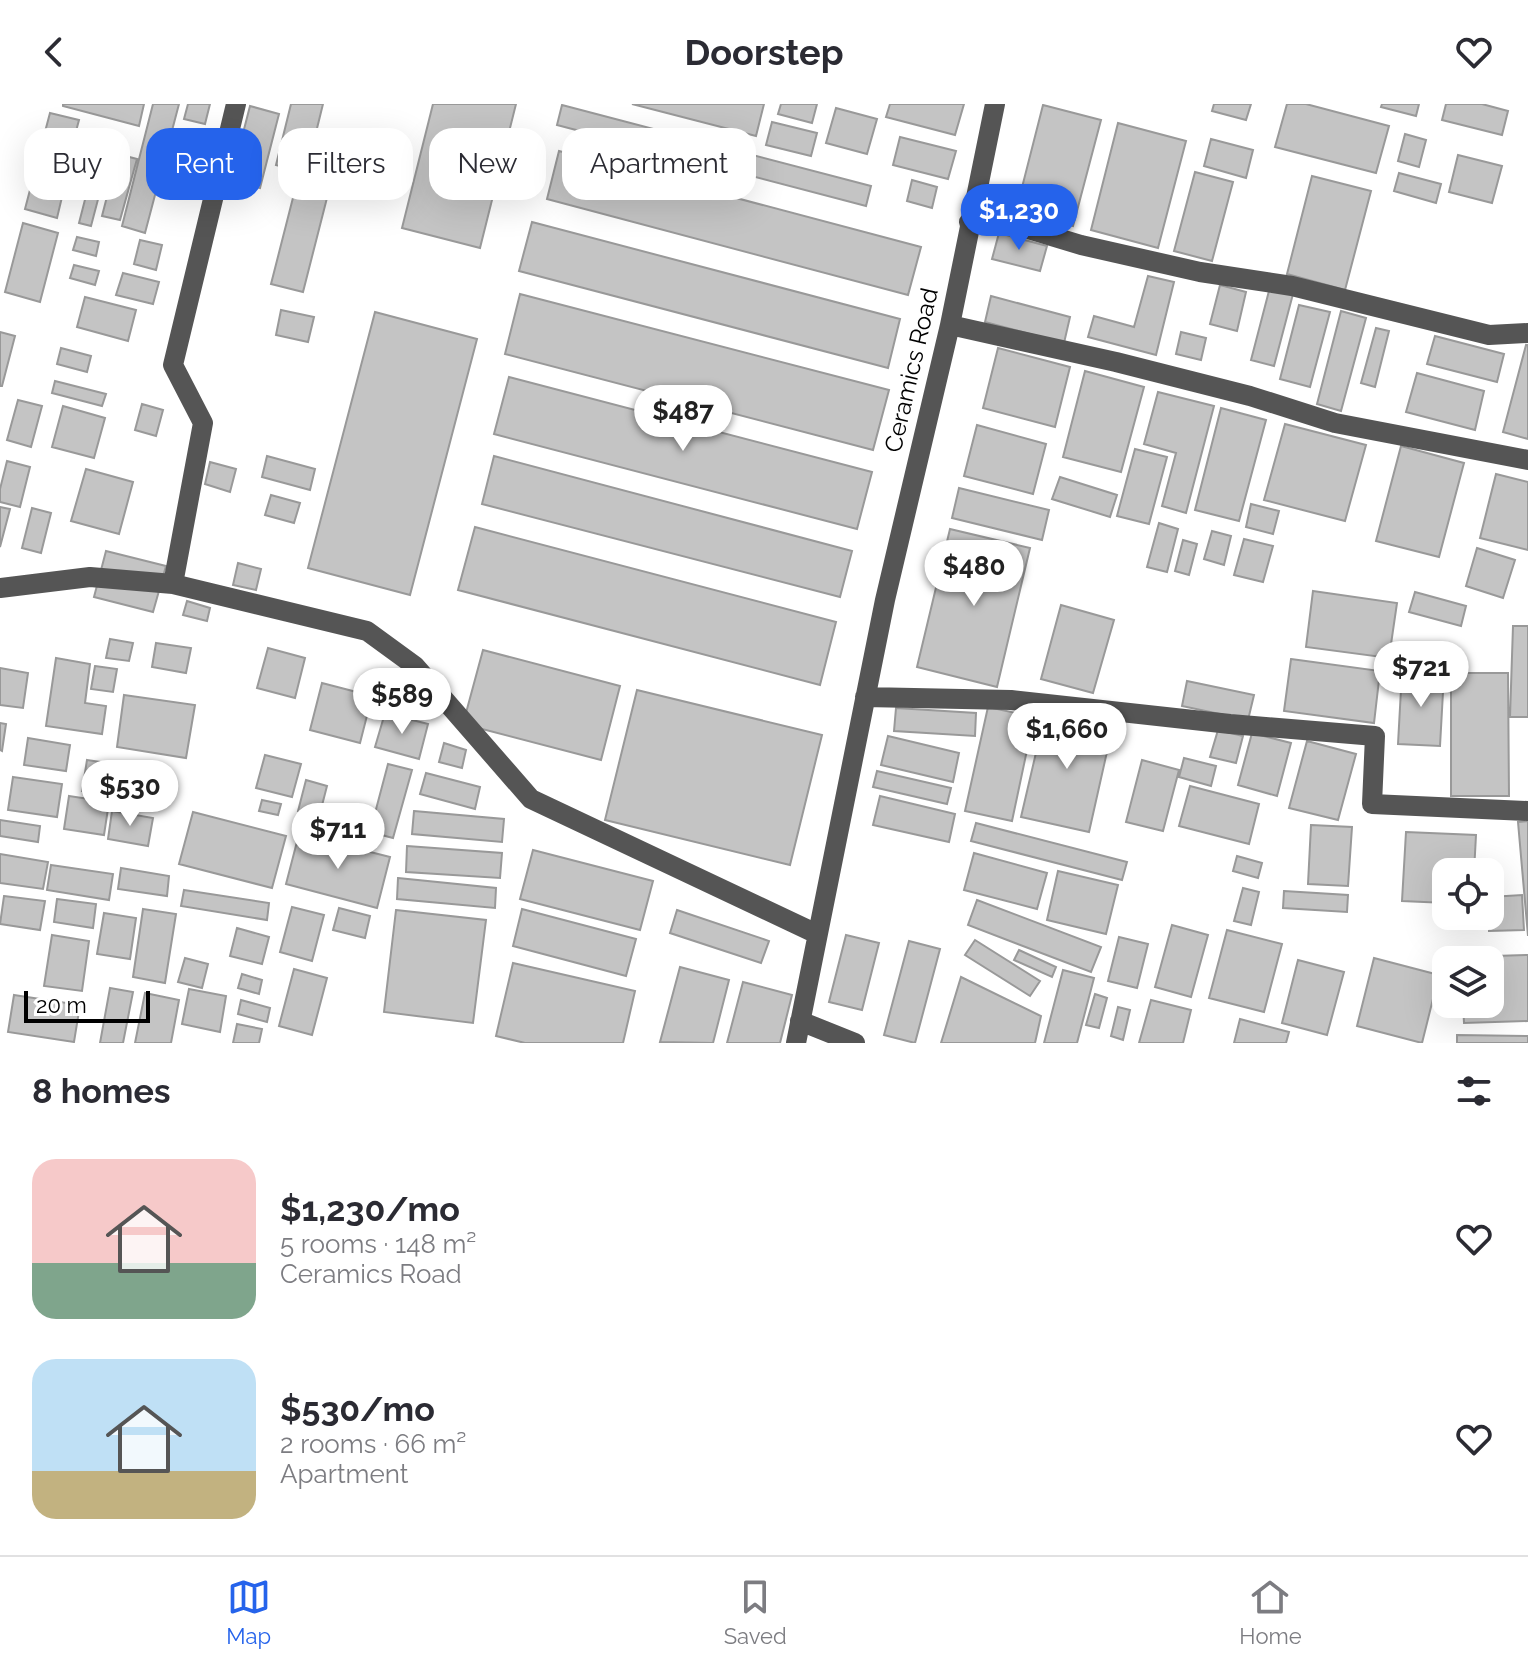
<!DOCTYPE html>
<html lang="en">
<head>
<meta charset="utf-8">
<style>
  body { margin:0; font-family:Raleway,sans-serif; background:#f7f7f7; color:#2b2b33; height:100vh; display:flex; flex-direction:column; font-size:30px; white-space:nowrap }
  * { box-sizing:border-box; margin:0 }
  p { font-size:26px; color:#7c7c81 }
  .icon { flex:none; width:44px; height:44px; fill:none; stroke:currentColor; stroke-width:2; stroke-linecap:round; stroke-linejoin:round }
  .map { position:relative; height:939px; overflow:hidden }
  .details { display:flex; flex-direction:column; background:#fff; flex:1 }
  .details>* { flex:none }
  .top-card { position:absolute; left:24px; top:24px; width:800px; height:72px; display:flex; gap:16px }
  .tools { position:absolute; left:1432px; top:754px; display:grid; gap:16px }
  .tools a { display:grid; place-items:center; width:72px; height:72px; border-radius:16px; background:#fff; box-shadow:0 8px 32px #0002; font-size:40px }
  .scale { position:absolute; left:24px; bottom:20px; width:126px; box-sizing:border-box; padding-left:8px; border:4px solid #000; border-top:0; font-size:22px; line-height:28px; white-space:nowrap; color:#000; -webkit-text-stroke:6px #fff; paint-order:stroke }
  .price { position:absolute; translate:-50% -68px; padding:0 18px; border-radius:28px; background:#fff; color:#222; font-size:26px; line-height:52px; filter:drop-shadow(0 2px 4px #0008) }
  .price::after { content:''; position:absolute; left:50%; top:48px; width:24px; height:18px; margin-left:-12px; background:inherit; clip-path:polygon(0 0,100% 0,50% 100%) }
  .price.selected { background:#2563eb; color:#fff }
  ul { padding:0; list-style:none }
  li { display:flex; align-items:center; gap:24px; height:200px; padding:0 32px }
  li span { display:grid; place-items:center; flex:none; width:224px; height:160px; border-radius:24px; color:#555 }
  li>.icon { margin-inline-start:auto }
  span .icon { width:96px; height:96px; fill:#fffc; stroke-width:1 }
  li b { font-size:34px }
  h2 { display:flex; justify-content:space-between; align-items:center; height:96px; padding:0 32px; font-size:34px }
  .tag { padding:0 28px; border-radius:24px; background:#fff; box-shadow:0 8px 32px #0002; font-size:28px; line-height:72px }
  .tag.selected { background:#2563eb; color:#fff }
  header { display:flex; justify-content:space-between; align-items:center; height:104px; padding:0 32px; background:#fff; font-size:36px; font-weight:700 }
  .menu { display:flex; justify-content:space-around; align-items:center; height:112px; border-top:2px solid #e1e1e2; background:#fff; font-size:22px; color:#7c7c81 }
  .menu a { display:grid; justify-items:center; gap:4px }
  .menu .selected { color:#2563eb }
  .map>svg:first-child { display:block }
  .building { fill:#c4c4c4; stroke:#999; stroke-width:2 }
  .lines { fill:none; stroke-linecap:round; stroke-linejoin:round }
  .minor { stroke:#555; stroke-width:20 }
  .labels { text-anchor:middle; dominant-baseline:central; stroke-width:7; stroke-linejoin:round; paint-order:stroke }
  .street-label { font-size:24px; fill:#000; stroke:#fff }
</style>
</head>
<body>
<header><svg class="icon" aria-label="back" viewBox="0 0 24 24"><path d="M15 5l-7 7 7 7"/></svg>Doorstep<svg class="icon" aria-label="heart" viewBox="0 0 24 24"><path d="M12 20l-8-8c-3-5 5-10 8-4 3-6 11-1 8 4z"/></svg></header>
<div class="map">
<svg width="1528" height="939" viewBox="0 0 1528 939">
  <rect width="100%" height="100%" fill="#fff"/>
  <path class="building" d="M63,0h81l-5,22 -76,-20z
    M153,0h26l-34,129 -23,-7z
    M188,0h22l-5,20 -21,-5z
    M291,0h32l-17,69 -30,-8z
    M433,0h83l-36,144 -78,-20z
    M632,0h132l-8,32z
    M781,0h36l-5,19 -34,-9z
    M890,0h74l-9,31 -69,-18z
    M1214,0h37l-5,16 -34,-9z
    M1287,0h19l83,22 -13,47 -101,-26z
    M1382,0h37l-3,12 -35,-9z
    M1446,0h36l26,7 -6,24 -60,-15z
    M562,1l309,81 -5,20 -309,-81z
    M1043,1l58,15 -28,106 -57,-15z
    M250,2l29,8 -19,74 -29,-8z
    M836,4l41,11 -10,35 -41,-11z
    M50,9l29,7 -8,30 -29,-7z
    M772,18l45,11 -6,23 -45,-11z
    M1118,19l68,18 -28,107 -67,-18z
    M100,27l12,3 -9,33 -12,-3z
    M1405,30l21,6 -7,27 -21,-6z
    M900,33l56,14 -8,28 -55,-14z
    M1211,35l42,11 -7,28 -42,-12z
    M559,47l362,96 -13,48 -361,-96z
    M118,50l19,5 -17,61 -18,-4z
    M1458,51l44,11 -10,37 -43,-11z
    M36,63l31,9 -10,42 -32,-9z
    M1195,68l38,10 -21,79 -38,-10z
    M1399,69l42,11 -5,19 -42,-12z
    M1312,72l59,15 -26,99 -58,-16z
    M912,76l25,7 -5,21 -25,-7z
    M89,80l12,4 -10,38 -12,-3z
    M296,82l32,8 -25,98 -32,-8z
    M532,118l368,97 -12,49 -369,-97z
    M23,119l35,10 -18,69 -35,-10z
    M999,129l48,13 -7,25 -48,-12z
    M77,133l22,5 -3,14 -23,-6z
    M140,136l22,5 -6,25 -22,-6z
    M74,161l25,6 -4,14 -25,-7z
    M123,169l36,9 -6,22 -37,-9z
    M1148,172l26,6 -18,73 -68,-18 6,-21 40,11z
    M1220,181l26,7 -9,39 -27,-7z
    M1270,183l23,7 -19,72 -23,-6z
    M520,190l369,96 -16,60 -368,-96z
    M991,192l79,21 -6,26 -79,-21z
    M85,193l51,13 -8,31 -51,-14z
    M1299,201l31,7 -20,75 -30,-8z
    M281,206l33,7 -6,25 -32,-7z
    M1341,207l25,7 -25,93 -24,-7z
    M375,208l102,27 -67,256 -102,-27z
    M1376,224l13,3 -14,56 -14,-4z
    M0,228l15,4 -13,50h-2z
    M1181,228l25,6 -5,22 -25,-6z
    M1435,232l69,18 -7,28 -70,-18z
    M1526,241h2v94l-25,-7z
    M61,244l30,8 -4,16 -30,-8z
    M998,244l72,19 -15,60 -72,-19z
    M1085,267l59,16 -23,85 -58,-15z
    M1417,269l67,18 -9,39 -69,-18z
    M509,273l363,95 -15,57 -363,-95z
    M55,277l51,13 -4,12 -50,-13z
    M1158,288l56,14 -28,107 -24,-7 14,-53 -32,-9z
    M18,296l24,6 -11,41 -24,-7z
    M142,300l21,6 -7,26 -21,-6z
    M63,302l42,12 -11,40 -42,-11z
    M1221,304l45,12 -27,101 -44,-11z
    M1285,320l81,21 -21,76 -81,-21z
    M977,321l69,19 -13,50 -69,-18z
    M1401,342l63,17 -25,94 -63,-16z
    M1135,345l32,8 -18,67 -32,-8z
    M267,352l48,13 -5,21 -48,-13z
    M494,352l358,95 -12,46 -358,-93z
    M7,357l23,6 -10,40 -20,-5v-13z
    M210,358l26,7 -6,23 -25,-8z
    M86,365l47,13 -14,52 -48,-13z
    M1496,370l32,8v68l-48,-12z
    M1060,373l57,18 -7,22 -58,-18z
    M959,384l90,22 -7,30 -90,-22z
    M271,391l29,8 -6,20 -29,-8z
    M1251,400l28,7 -6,23 -27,-7z
    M0,403l10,2 -10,38z
    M32,404l19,5 -10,40 -19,-5z
    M1159,419l19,6 -11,43 -20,-5z
    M475,423l361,95 -16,63 -362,-95z
    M950,425l80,19 -33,139 -80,-20z
    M1212,427l19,5 -7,29 -20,-6z
    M1244,435l29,7 -10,36 -29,-7z
    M1183,436l14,4 -8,31 -14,-4z
    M1477,444l38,12 -12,38 -37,-12z
    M106,447l60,15 -13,46 -59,-15z
    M238,459l23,6 -5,21 -23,-5z
    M1313,487l84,12 -8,55 -83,-11z
    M1415,488l51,14 -5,20 -52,-14z
    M187,497l23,7 -3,13 -24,-6z
    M1061,501l53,15 -21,73 -52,-14z
    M1513,522h15v91h-18z
    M110,535l23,4 -4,18 -23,-3z
    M156,539l35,5 -5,25 -34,-6z
    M268,544l37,10 -10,40 -38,-10z
    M483,546l137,36 -19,74 -138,-36z
    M56,554l34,6 -5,39 21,3 -4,28 -56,-8z
    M1291,555l89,12 -6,52 -90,-12z
    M95,562l22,3 -4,23 -22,-3z
    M0,564l28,5 -5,35 -23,-3z
    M1402,567l42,3 -4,72 -42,-2z
    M1451,569h57l1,123h-58z
    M1187,577l67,14 -6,25 -66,-14z
    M322,579l50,13 -12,47 -50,-13z
    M637,586l185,45 -32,130 -185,-45z
    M124,591l71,10 -9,53 -69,-11z
    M988,603l46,10 -22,104 -47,-10z
    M896,604l80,5 -1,23 -81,-5z
    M1046,606l67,15 -24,107 -68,-15z
    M385,609l43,11 -9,35 -44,-12z
    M0,619l6,1 -4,27 -2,-1z
    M1218,626l25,6 -7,27 -26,-6z
    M1252,629l39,10 -14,53 -39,-11z
    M888,632l71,17 -6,29 -72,-17z
    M28,634l42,7 -4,26 -42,-6z
    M1307,637l49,13 -18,66 -49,-12z
    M444,639l22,7 -4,18 -23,-6z
    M265,651l36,9 -9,33 -36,-9z
    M1184,654l32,8 -5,20 -32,-9z
    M87,656l21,3 -5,32 -21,-4z
    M1142,656l37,10 -16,61 -37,-9z
    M388,660l24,6 -19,68 -23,-6z
    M116,666l29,5 -3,20 -29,-4z
    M877,667l74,17 -4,16 -74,-17z
    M426,669l54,14 -5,22 -55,-15z
    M13,673l49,7 -5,33 -49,-7z
    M306,676l21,6 -8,31 -21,-6z
    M1190,682l69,18 -10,40 -70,-18z
    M69,692l40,6 -5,33 -40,-6z
    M880,692l75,18 -6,28 -76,-17z
    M262,696l19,4 -3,11 -19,-4z
    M112,707l41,7 -5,28 -40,-7z
    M414,707l90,8 -2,23 -90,-8z
    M193,708l93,24 -14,52 -93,-24z
    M0,716l40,6 -2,16 -38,-6z
    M1528,717v115l-10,-114z
    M976,719l151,39 -5,18 -151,-39z
    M1311,721l41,2 -4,59 -40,-2z
    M1406,728l70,3 -2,37h-28v31l-44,-2z
    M299,730l91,23 -13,51 -91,-24z
    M407,742l95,7 -2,25 -94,-6z
    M533,746l120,31 -13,49 -120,-31z
    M974,749l73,20 -10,36 -73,-19z
    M0,750l48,8 -5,27 -43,-6z
    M1237,752l25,7 -4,15 -25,-7z
    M51,761l62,9 -4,26 -62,-10z
    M121,764l48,8 -2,20 -49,-7z
    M1058,767l60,14 -12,49 -59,-14z
    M398,774l98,10 -1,20 -98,-9z
    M1243,784l16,4 -8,33 -17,-4z
    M184,786l85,13 -2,17 -86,-14z
    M1284,787l64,4 -1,17 -64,-4z
    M1522,791l2,35 -35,1 1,-34z
    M4,792l41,5 -5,29 -40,-6z
    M57,795l39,5 -3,24 -39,-6z
    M977,796l124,47 -10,25 -123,-47z
    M292,803l32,8 -12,46 -32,-9z
    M339,804l31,8 -5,22 -32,-8z
    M143,805l33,5 -11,69 -32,-6z
    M522,805l114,30 -10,37 -113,-30z
    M396,806l90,10 -13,103 -89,-11z
    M677,806l92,31 -8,22 -91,-30z
    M104,809l32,5 -6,41 -33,-5z
    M1172,821l36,10 -17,62 -36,-10z
    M237,824l32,9 -7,27 -32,-8z
    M1227,826l55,14 -18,68 -55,-14z
    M52,831l37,6 -7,50 -38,-5z
    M846,831l33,8 -17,67 -33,-8z
    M1119,833l29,7 -11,44 -29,-7z
    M975,836l65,41 -10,15 -65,-41z
    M909,837l31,8 -25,94 -31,-8z
    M1019,846l37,17 -4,10 -38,-17z
    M1528,851v66l-64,2 -1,-19h27v-44h-28v-3z
    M185,854l23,6 -6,24 -24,-6z
    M1374,854l65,17 -17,68 -65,-17z
    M1298,856l46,12 -17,63 -45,-12z
    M513,859l122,28 -12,52h-98l-29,-7z
    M680,863l49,13 -16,63 -53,-1z
    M294,865l33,9 -15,57 -33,-9z
    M1063,866l31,8 -17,65h-33z
    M242,870l20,6 -3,14 -21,-6z
    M961,873l80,39 -6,27h-94z
    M743,878l49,13 -12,48h-53z
    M110,884l23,4 -10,51h-23z
    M189,885l37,7 -6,36 -38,-8z
    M145,889l34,7 -8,43h-36z
    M1095,890l12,4 -8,30 -13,-3z
    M14,891l66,10 -6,37 -66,-10z
    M241,896l29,8 -3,14 -29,-8z
    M1151,896l40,10 -8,33h-44z
    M1118,903l12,3 -7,30 -12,-4z
    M1240,915l49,13 -3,11h-52z
    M237,920l25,5 -3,14h-26z
    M1457,931l71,1v7h-71z"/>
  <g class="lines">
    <path class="minor" d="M969,118l29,-2 83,25 119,27 92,14 197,49 39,-2
      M950,221l166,37 134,34 85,27 193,37
      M173,480l30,-161 -30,-58 63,-261
      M0,484l90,-11 83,7 194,47 48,35 116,133 286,135
      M865,593l146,3 219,24 145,12 -3,68 156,7
      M800,917l55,22
      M796,939l89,-443 65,-275 45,-221"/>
  </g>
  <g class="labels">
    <g class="street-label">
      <text transform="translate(911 266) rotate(-77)">Ceramics Road</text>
    </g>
  </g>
</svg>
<div class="tools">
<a><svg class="icon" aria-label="locate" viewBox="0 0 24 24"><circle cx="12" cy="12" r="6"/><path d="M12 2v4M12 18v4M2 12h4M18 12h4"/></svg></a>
<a><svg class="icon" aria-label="layers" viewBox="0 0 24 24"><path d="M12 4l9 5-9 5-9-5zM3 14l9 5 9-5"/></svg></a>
</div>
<div class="scale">20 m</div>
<b class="price selected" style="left:1019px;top:148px">$1,230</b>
<b class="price" style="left:683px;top:349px">$487</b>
<b class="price" style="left:974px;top:504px">$480</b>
<b class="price" style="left:1421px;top:605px">$721</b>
<b class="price" style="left:402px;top:632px">$589</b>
<b class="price" style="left:1067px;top:667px">$1,660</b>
<b class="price" style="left:130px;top:724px">$530</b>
<b class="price" style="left:338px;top:767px">$711</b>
<div class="top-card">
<a class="tag">Buy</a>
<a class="tag selected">Rent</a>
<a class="tag">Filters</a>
<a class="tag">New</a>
<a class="tag">Apartment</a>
</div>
</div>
<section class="details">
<h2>8 homes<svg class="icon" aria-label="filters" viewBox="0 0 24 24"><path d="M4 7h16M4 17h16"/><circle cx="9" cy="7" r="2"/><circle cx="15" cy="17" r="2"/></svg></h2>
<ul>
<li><span style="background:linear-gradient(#f6c9c9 65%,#7fa58c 0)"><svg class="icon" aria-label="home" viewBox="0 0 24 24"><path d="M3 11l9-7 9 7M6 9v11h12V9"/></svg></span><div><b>$1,230/mo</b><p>5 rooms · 148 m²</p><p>Ceramics Road</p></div><svg class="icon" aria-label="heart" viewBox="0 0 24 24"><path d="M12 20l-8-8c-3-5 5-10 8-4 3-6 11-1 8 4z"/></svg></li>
<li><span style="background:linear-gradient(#bfe0f5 70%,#c2b280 0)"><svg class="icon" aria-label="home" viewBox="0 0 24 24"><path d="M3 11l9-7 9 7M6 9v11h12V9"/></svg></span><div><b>$530/mo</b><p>2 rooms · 66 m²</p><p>Apartment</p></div><svg class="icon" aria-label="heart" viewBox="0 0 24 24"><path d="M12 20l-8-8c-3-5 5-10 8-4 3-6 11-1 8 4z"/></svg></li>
</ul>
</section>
<nav class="menu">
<a class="selected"><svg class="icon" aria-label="map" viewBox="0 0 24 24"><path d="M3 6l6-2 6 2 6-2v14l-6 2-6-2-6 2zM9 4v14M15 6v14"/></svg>Map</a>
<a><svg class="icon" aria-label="saved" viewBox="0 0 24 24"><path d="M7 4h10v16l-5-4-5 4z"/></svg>Saved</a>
<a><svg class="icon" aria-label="home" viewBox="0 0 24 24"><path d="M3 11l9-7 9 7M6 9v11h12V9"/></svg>Home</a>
</nav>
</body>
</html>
